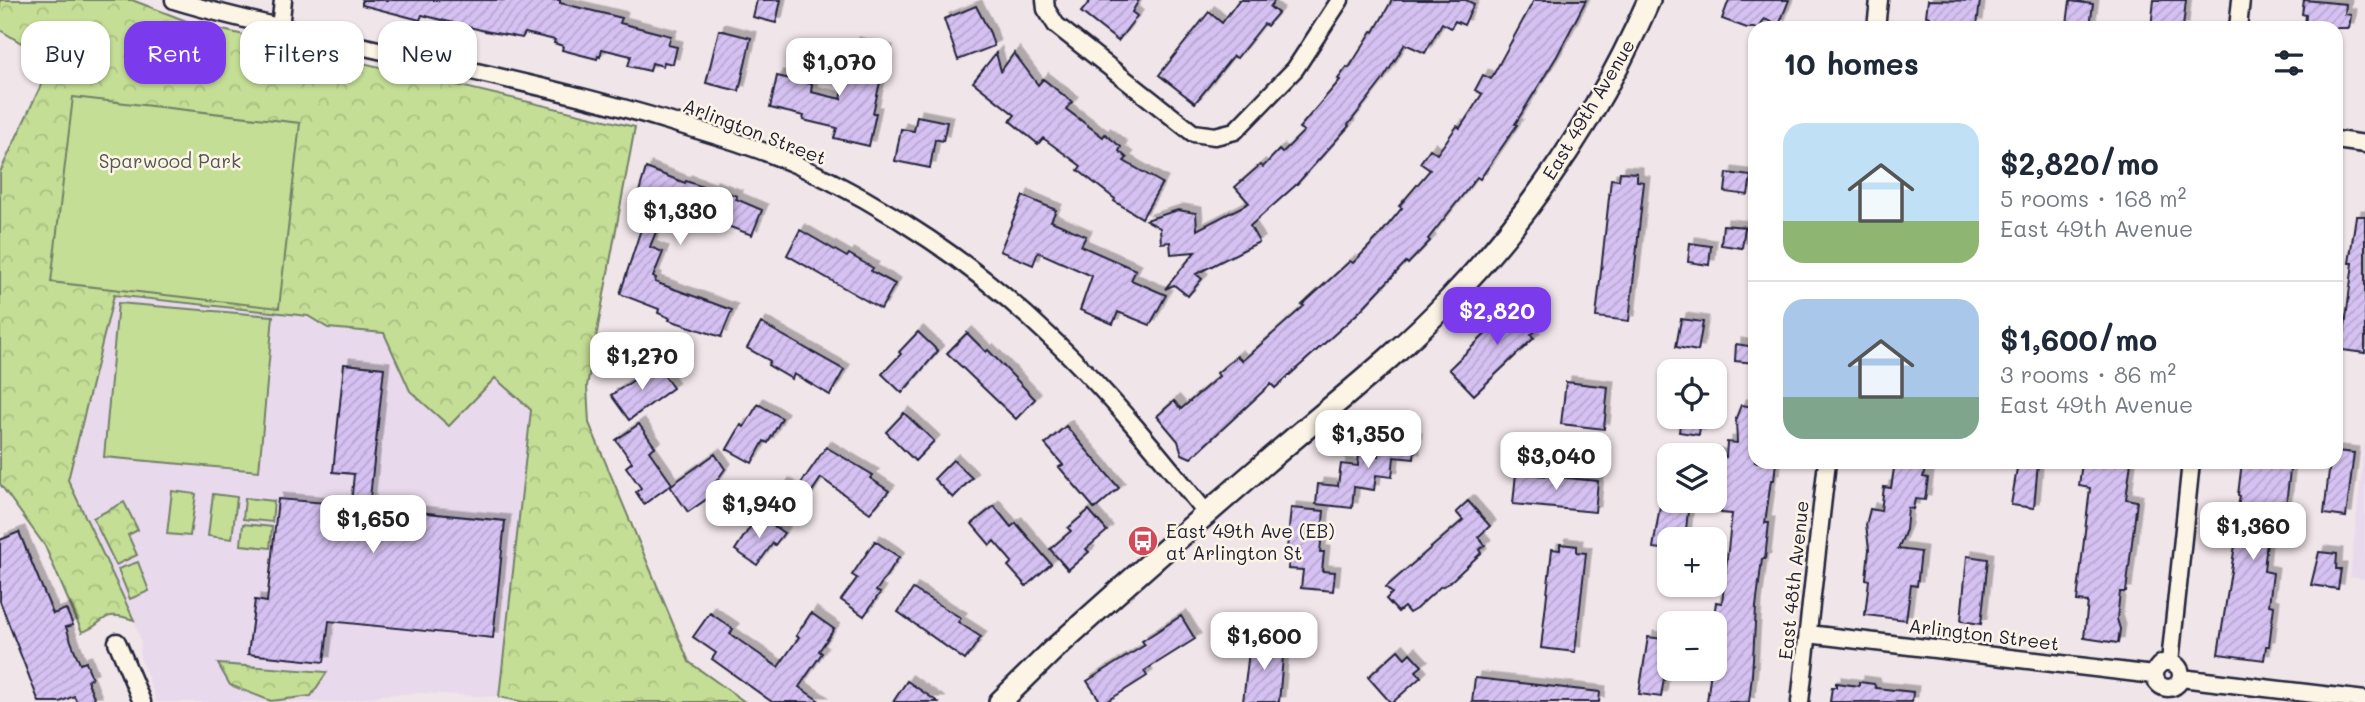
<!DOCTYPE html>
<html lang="en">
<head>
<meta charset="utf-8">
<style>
  body { margin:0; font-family:Mali,sans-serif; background:#f2f2f3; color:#1f2937; height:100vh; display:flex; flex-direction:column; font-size:26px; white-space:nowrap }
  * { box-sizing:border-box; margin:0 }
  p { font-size:23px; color:#747a83 }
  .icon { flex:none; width:38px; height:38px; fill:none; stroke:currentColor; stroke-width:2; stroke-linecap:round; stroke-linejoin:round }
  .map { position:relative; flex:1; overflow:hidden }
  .drawer { position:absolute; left:1748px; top:21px; width:595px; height:448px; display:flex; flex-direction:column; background:#fff; border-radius:21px; box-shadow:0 2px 5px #0004 }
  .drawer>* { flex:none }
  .top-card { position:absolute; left:21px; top:21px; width:665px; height:63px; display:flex; gap:14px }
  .controls { position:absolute; left:1657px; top:359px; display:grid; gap:14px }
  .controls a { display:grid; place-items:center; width:70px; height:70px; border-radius:14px; background:#fff; box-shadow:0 2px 5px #0004; font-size:35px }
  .price { position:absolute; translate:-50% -60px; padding:0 16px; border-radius:14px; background:#fff; color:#222; font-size:23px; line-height:46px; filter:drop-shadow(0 2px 4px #0008) }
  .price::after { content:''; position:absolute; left:50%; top:42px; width:21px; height:16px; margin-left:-10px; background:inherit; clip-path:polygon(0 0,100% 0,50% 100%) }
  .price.selected { background:#7c3aed; color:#fff }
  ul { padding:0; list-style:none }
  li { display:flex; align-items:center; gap:21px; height:175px; padding:0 35px }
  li+li { border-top:2px solid #e0e1e3 }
  li span { display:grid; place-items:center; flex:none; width:196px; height:140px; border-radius:21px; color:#555 }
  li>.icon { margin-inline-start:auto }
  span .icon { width:84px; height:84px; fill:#fffc; stroke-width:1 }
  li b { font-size:30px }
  h2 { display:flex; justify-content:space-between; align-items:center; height:84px; padding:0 35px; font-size:30px }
  .tag { padding:0 24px; border-radius:21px; background:#fff; box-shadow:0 2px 5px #0004; font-size:24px; line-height:63px }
  .tag.selected { background:#7c3aed; color:#fff }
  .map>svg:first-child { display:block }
  .built { fill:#e8daec }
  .forest { fill:url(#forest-crowns); stroke:#738068; stroke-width:2 }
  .garden { fill:#c4de95; stroke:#738068; stroke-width:2 }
  .building { fill:url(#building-hatch); stroke:#22223b; stroke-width:2; filter:url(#shadow) }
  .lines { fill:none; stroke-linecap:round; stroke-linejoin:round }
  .street-casing { stroke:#22223b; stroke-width:21 }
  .secondary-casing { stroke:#22223b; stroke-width:26 }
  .street { stroke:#fcf5e5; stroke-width:16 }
  .secondary { stroke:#fcf5e5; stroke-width:21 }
  .labels { text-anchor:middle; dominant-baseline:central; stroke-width:5; stroke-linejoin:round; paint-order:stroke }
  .street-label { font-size:19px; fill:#22223b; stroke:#fcf5e5 }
  .park-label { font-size:19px; fill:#535a56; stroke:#fcf5e5 }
  .poi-label { font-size:19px; fill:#22223b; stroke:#fcf5e5; text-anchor:start }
</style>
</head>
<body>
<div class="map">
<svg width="2365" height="702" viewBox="0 0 2365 702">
  <defs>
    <pattern id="forest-crowns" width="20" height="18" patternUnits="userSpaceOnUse" patternTransform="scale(1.75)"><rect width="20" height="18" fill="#c4de95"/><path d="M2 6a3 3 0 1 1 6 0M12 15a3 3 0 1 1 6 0" fill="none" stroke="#a8be81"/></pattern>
    <pattern id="building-hatch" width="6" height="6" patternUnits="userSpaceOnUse" patternTransform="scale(1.75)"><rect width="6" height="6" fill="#d5c1f2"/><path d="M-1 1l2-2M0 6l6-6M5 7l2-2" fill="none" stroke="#b7a6d0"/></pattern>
    <filter id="shadow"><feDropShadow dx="5.5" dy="-5.5" stdDeviation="0" flood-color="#0004"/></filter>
  </defs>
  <rect width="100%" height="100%" fill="#f0e5e9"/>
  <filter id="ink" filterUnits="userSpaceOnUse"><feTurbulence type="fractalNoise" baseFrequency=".0143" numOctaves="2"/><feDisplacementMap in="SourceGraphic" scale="14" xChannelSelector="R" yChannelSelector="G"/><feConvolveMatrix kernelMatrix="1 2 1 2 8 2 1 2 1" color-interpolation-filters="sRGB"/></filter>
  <g filter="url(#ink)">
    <path class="built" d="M114,295l424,46 -39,356 -80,-4 -36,2 -40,7h-186l-17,-45 1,-16 -7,-21 -66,-140z
      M2365,440v139l-15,-2z"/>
    <path class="forest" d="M0,0h132l57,22 446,105 -48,259 2,37 100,239 56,40h-221l-25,-5 32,-287 -36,-32 -46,48 -39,-35 -26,-58 -56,-5 -20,-12 -194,-21 -46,185 66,140c-36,-12 -26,4 -52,12l-37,-86 -45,-62v-312l52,-110 -52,-32z
      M124,502l14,28 -10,5 9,20 -21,10 -23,-47z
      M138,562l11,29 -19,8 -12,-30z
      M218,664l109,8 -16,24 -40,5 -41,-16z"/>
    <path class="garden" d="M73,97l227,26 -21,185 -228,-26z
      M118,303l155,13 -14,155 -155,-14z
      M172,491l24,3 -6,42 -23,-2z
      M213,494l24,3 -5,42 -24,-3z
      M245,498l29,3 -2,21 -29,-3z
      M243,524l29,3 -2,21 -29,-3z"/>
    <path class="building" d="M362,0h198v3l62,15 -2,5 51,13 -3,9 9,2 -4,17 -9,-2 -1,4 -11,-3 -2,8 -22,-5 3,-10 -29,-7 -2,8 -2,-1 -1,3 -35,-9 1,-4 -9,-3 1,-3 -30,-7 -3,5 -37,-7 -63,-16 -2,5 -58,-15z
      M757,0h24l-5,23 -23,-6z
      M1091,0h48l-7,12 5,4 -19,25 -37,-29z
      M1239,0h36l-5,7 8,6 -11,13 -3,-2 -27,34 -4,-2 -38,47 -36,-28 50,-63 13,11z
      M1392,0h74l8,4 -10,21 -9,-4 -4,7 -9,-5 -17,30 -20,-9 -23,37 -34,44 1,1 -52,58 -47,42 9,16 -63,32 6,5 -14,17 -14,-11 -9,4 30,-37 -24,2 -1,-12 -9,1 -1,-15 -14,-8 32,-10 18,3 1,17 52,-27 -14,-16 25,-22 3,2 16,-17 3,3 22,-22 -5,-3 41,-48 -2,-1 9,-12 2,1 23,-37 2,1z
      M1534,0h52l-29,56 -42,68 2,1 -37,54 -3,-2 -49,62 2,2 -22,23 -2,-2 -48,51 -83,75 -4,-4 -80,74 -9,-4 -4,-13 -21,-25 17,-15 7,8 38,-33 -2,-3 20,-17 5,5 62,-55 -2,-1 48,-44 3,2 26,-27 23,-28 -3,-2 31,-36 -10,-7 10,-14 7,5 20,-28 3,2 22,-34 -7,-4 8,-15 8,4z
      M1729,0h60l-10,25 -15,-6 -4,9h-13l-25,-9z
      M1928,0l52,1 -3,24 -6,-1 -1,4h-41l1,-11 -4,-1z
      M2154,0h32l-3,28h-32z
      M2304,0l42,4 -1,10 6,1 -2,13h-44l1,-13 -4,-1z
      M2070,1l23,3 -3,22 -23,-2z
      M976,6l14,27 4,13 -36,14 -14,-41z
      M719,30l32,8 -12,53 -33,-8z
      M854,43l33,8 -14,62h3l-7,33 -35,-8 3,-10 -34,-8 1,-4 -34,-8 7,-32 35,8 -1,8 30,7z
      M996,53l5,18 13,-18 24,32 5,-6 29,23 -6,7 37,28 2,-3 16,13 -2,4 8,7 -3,3 38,22 -20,35 -28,-17 1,-2 -37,-29 3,-4 -38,-28 -5,6 -28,-23 5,-6 -42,-33z
      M917,116l30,6 -4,19 -8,-2 -5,29 -35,-7 6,-32 13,2z
      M646,168l39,15 1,-2 25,9 1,-3 25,9 -1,3 26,11 -10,25 -85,-31 -17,43 13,5 -10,25 3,1 -1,4 77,28 -11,27 -52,-17 1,-2 -12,-5 1,-4 -39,-15 22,-68 -12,-4z
      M1620,172l17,1v8l7,1 -15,139 -33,-4 15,-138 8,1z
      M1727,173l24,3 -3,19 -23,-3z
      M1023,196l33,14 -5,11 35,15 -5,10 55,24 -5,10 35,15 -16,30 -32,-13 -5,12 -33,-14 12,-34 -54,-24 -5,13 -33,-14z
      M2356,216h9v137l-23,-3 11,-87h-4z
      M1723,225l22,2 -3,21 -21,-3z
      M800,230l47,27 2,-3 24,14 -2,3 24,13 -14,25 -94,-54z
      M1690,243l21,3 -2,19 -21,-3z
      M1522,299l22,24 -13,12 3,3 -60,57 -25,-26z
      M1681,319l22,3 -5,29 -22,-4z
      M761,323l83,47 -14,25 -36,-21 -2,5 -24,-14 2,-4 -23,-13z
      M918,332l20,19 -36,42 -20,-19 19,-20 -2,-2z
      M967,333l19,19 2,-2 47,49 -19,20 -69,-66z
      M1736,344l19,3v16l-20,-2z
      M344,364l40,4 -15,139 136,14 -12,117 -164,-17 -5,41 -76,-8 7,-54 12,2 11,-103 73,6 3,-31 -21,-2z
      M657,365l16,23 -44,32 -18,-25z
      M1566,382l42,5 -4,42 -43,-5z
      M758,404l24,14 -14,25 -4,-2 -12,22 -25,-14 14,-24 3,2z
      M1741,405l14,2v55h21l-2,18h-3l-6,43h4l-4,36h-3l-6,48 -4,68 -3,27h-42l4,-32 4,1v-48h-2l3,-21 6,1 10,-89 -11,-1 4,-36 -10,-3v-20l11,3 1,-15 10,1 -1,-25z
      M904,413l30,28 -19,20 -29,-29z
      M1681,416h20l-2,19 -20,-3z
      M639,424l16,23 -6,4 23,33 -28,20 -8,-12 5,-4 -15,-21 6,-5 -16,-22z
      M1066,426l53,62 -24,21 -36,-42 4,-2 -18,-21z
      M1393,427l16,2 -1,8 8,1 -2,21 -20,-2 -2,20 -16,-2 -2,15 -20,-3 -2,21 -36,-4 2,-20 20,2 3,-22 17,2 1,-13 20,3 3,-22 10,1z
      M826,447l47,28 -3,3 19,13 -19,22 -49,-35 -22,33 -24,-14 9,-13 11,8z
      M2336,451l18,2 -8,64 -22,-3 6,-52h6z
      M715,454l10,15 -17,24 3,3 -23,16 -18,-26z
      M953,460l19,18 -19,20 -19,-19z
      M1895,462h32l-4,15 5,1 -3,22 -10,-1 -2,10 -5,-1 -2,22 -8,19 23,3 -4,34 -6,-1 -5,35 -41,-5 4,-35 -3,-1 3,-30 -3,-24 4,-16 11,2 3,-24 7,1z
      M2018,462h20l-4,46 -23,-3z
      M2082,462h49l-5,37 11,2 -11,91h-6l-3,27 3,10 -2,14 -34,-5 4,-36 -11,-1 13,-113 -11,-2z
      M2242,462h49l-6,51 -19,-3 -4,29 5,1 -3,31 9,2 -4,32 5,1 -5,40h-3l-2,14 -46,-6 23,-147h-3l2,-11 -2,-1z
      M1516,473l82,8 -3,31 -82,-8z
      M1661,500h21l-1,10 7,1 -3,28h-15v11l-17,-2z
      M1468,501l22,25 -12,11 7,8 -6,5 2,3 -33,31 -8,3 -24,22 -7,4 -5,-6 -6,5 -12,-13 6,-6 -6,-6 77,-67 -7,-8z
      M994,506l17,21 5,-4 35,41 -25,22 -18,-20 4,-4 -18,-21 -4,4 -18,-21z
      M1291,508l33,3 -4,41h4l-2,19 13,1 -2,19 -32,-3 2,-18 -15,-1 2,-20h-3z
      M1089,510l18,21 -21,18 3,3 -21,18 -18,-21 21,-18 -3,-3z
      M758,515l26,18 -9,12 -2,-2 -16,22 -22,-15z
      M19,532l34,82 13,-5 7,16 -7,2 3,9 11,28 6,-2 6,16 -5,2 9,22h-19l-3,-6 -14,6h-21l-39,-101v-61z
      M875,541l24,16 -23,34 4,2 -16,23 -23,-16 16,-22 -5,-3z
      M1560,544l17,2v6l9,1 -11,99 -34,-4 11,-99 8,1z
      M2319,552l18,2 -1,15h5l-3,20 -27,-4z
      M1967,556l21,3 -7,65 -20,-3z
      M913,589l48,29 -3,4 23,15 -16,23 -67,-48z
      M710,613l23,16 -3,5 48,33 21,-30 -3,-1 15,-23 23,16 -15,22 3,2 -23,34 22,15h-49l-60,-43 4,-6 -23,-16z
      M1181,616l14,23 -51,32 3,5 -41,26h-5l-14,-21 58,-36 -3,-4z
      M1260,636l16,2 -1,7 9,1 -5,56h-36l7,-59 9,1z
      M1648,637l22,3 -9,57 -22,-3z
      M1398,650l7,8 5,-5 12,13 -6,5 5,6 -28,25h-3l-22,-25z
      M1475,678l125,14 -1,10h-127z
      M907,681l31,21h-45z
      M1859,682l15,2 2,4 37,4 -1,10h-82l2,-15h4v-4l23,3z"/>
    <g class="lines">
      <g class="street-casing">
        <path id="street" d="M174,0c45,14 92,24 139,35 122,29 245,52 365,89 40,12 81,24 119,41 91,41 179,101 251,170 58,54 109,117 159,179
          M1045,0l1,9 10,16 137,108 22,3 20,-5 60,-62 45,-69
          M280,28l3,-28
          M1876,28l3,-28
          M2238,28l3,-28
          M2336,140l29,4
          M1808,634l346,41
          M117,642l25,60
          M2155 675a13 13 0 1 1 26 0a13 13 0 1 1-26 0Z
          M2170,662l21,-200
          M2181,678l184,22
          M1800,702l27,-240"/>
      </g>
      <g class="secondary-casing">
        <path id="secondary" d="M1000,702l53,-52c70,-63 140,-125 211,-186 62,-54 130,-105 186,-165 83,-87 151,-189 199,-299"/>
      </g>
      <use href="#street" class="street"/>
      <use href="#secondary" class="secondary"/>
    </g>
  </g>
  <defs>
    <g id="bus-disc" transform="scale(1.575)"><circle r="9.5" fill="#d1495b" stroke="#fcf5e5"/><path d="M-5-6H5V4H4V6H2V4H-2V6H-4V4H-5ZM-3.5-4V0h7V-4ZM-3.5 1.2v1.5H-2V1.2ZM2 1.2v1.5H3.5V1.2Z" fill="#fff"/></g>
  </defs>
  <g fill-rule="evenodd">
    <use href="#bus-disc" x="1143" y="541"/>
  </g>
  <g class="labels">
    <g class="street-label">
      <text transform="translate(1588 109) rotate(-59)">East 49th Avenue</text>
      <text transform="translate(755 131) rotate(21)">Arlington Street</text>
      <text transform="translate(1793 580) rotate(-84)">East 48th Avenue</text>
      <text transform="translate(1984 634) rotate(7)">Arlington Street</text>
    </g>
    <g class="park-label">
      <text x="170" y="160">Sparwood Park</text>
    </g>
    <g class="poi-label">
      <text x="1166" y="530">East 49th Ave (EB)<tspan x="1166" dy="22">at Arlington St</tspan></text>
    </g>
  </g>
</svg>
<div class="controls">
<a><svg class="icon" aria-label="locate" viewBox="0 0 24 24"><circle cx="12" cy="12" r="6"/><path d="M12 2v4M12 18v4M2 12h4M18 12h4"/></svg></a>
<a><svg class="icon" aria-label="layers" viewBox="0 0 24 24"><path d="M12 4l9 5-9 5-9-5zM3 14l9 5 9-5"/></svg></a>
<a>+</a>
<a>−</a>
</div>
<b class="price" style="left:839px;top:98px">$1,070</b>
<b class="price" style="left:680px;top:247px">$1,330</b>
<b class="price selected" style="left:1497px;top:347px">$2,820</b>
<b class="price" style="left:642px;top:392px">$1,270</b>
<b class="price" style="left:1368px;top:470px">$1,350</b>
<b class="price" style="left:1556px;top:492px">$3,040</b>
<b class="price" style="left:759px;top:540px">$1,940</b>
<b class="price" style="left:373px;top:555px">$1,650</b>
<b class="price" style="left:2253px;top:562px">$1,360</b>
<b class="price" style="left:1264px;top:672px">$1,600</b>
<div class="top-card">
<a class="tag">Buy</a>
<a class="tag selected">Rent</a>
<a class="tag">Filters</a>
<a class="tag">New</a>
</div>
<section class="drawer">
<h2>10 homes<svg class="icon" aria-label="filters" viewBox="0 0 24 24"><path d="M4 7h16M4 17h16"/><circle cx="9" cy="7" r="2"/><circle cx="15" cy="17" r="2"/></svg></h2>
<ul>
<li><span style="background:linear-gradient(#bfe0f5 70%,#8fb573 0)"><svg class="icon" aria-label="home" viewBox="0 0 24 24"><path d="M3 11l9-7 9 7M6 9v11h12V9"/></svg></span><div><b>$2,820/mo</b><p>5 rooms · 168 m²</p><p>East 49th Avenue</p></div></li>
<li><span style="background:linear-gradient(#a9c7e8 70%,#7fa58c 0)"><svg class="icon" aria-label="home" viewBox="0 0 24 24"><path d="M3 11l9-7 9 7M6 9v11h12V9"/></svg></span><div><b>$1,600/mo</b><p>3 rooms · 86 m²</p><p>East 49th Avenue</p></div></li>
</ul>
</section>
</div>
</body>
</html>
